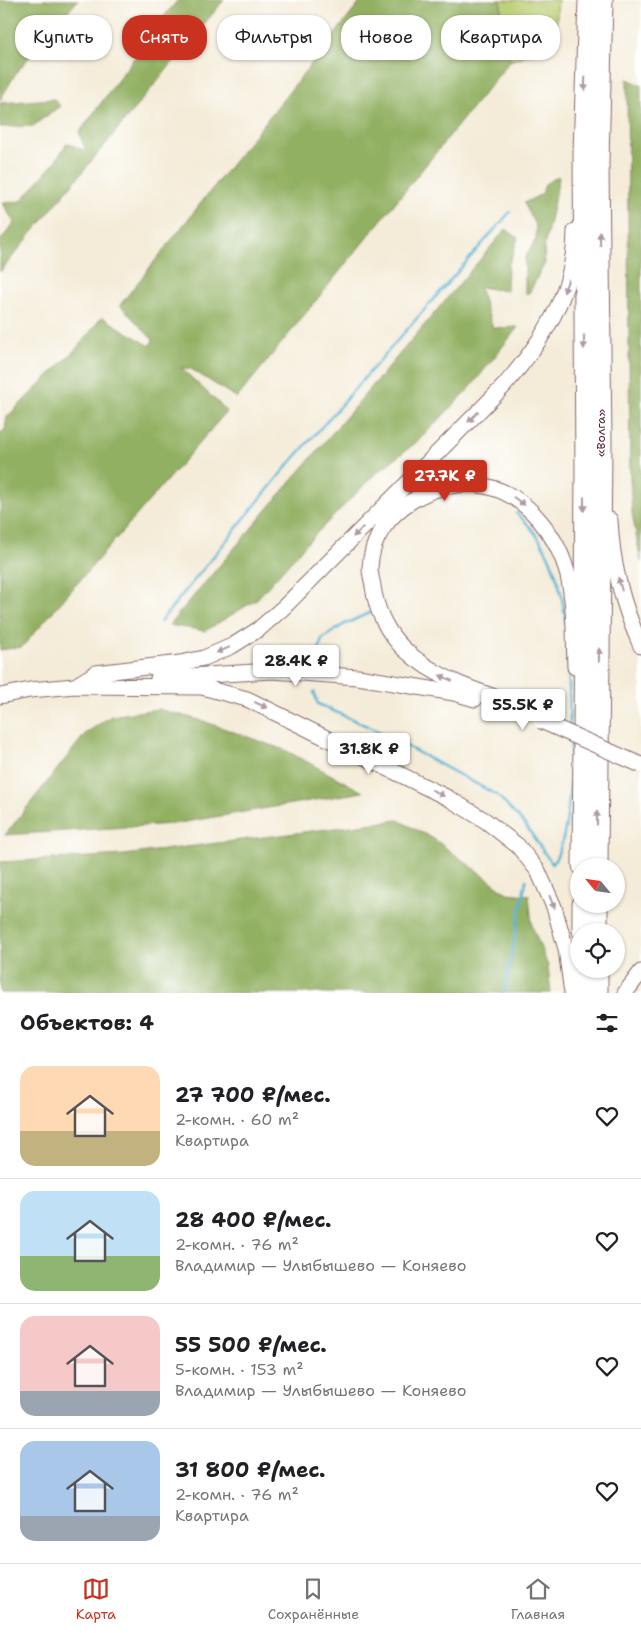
<!DOCTYPE html>
<html lang="ru">
<head>
<meta charset="utf-8">
<style>
  body { margin:0; font-family:"Shantell Sans",sans-serif; background:#f6f6f6; color:#202124; height:100vh; display:flex; flex-direction:column; font-size:19px; white-space:nowrap }
  * { box-sizing:border-box; margin:0 }
  p { font-size:16px; color:#757577 }
  .icon { flex:none; width:28px; height:28px; fill:none; stroke:currentColor; stroke-width:2; stroke-linecap:round; stroke-linejoin:round }
  .map { position:relative; height:993px; overflow:hidden }
  .side { display:flex; flex-direction:column; background:#fff; flex:1 }
  .side>* { flex:none }
  .banner { position:absolute; left:15px; top:15px; width:611px; height:45px; display:flex; gap:10px }
  .needle { width:32px; rotate:299deg }
  .tools { position:absolute; left:570px; top:858px; display:grid; gap:10px }
  .tools a { display:grid; place-items:center; width:55px; height:55px; border-radius:50%; background:#fff; box-shadow:0 1px 4px #0004; font-size:25px }
  .price { position:absolute; translate:-50% -42px; padding:0 11px; border-radius:5px; background:#fff; color:#222; font-size:16px; line-height:32px; filter:drop-shadow(0 1px 2px #0008) }
  .price::after { content:''; position:absolute; left:50%; top:30px; width:15px; height:11px; margin-left:-8px; background:inherit; clip-path:polygon(0 0,100% 0,50% 100%) }
  .price.on { background:#c8321e; color:#fff }
  ul { padding:0; list-style:none }
  li { display:flex; align-items:center; gap:15px; height:125px; padding:0 20px }
  li+li { border-top:1px solid #e0e0e0 }
  li span { display:grid; place-items:center; flex:none; width:140px; height:100px; border-radius:15px; color:#555 }
  li>.icon { margin-inline-start:auto }
  span .icon { width:60px; height:60px; fill:#fffc; stroke-width:1 }
  li b { font-size:21px }
  h2 { display:flex; justify-content:space-between; align-items:center; height:60px; padding:0 20px; font-size:21px }
  .pill { padding:0 18px; border-radius:20px; background:#fff; box-shadow:0 1px 4px #0004; font-size:18px; line-height:45px }
  .pill.on { background:#c8321e; color:#fff }
  .tab-bar { display:flex; justify-content:space-around; align-items:center; height:70px; border-top:1px solid #e0e0e0; background:#fff; font-size:14px; color:#757577 }
  .tab-bar a { display:grid; justify-items:center; gap:2px }
  .tab-bar .on { color:#c8321e }
  .map>svg:first-child { display:block }
  .green { fill:#b8cd70; stroke:#81764e }
  .forest { fill:#92b062; stroke:#6e6846 }
  .lines { fill:none; stroke-linecap:round; stroke-linejoin:round }
  .stream { stroke:#57b2d5; stroke-width:2.5 }
  .secondary-casing { stroke:#866768; stroke-width:17 }
  .highway-casing { stroke:#866768; stroke-width:21 }
  .secondary { stroke:#fff; stroke-width:15 }
  .highway { stroke:#fff; stroke-width:19 }
  .secondary-bridge-casing { stroke:#866768; stroke-width:17; stroke-linecap:butt }
  .secondary-bridge { stroke:#fff; stroke-width:15 }
  .oneway { fill:#ae9aa0 }
  .labels { text-anchor:middle; dominant-baseline:central; stroke-width:4; stroke-linejoin:round; paint-order:stroke }
  .street-label { font-size:12px; fill:#4a1f2b; stroke:#fff }
</style>
</head>
<body>
<div class="map">
<svg width="641" height="993" viewBox="0 0 641 993">
  <rect width="100%" height="100%" fill="#fff"/>
  <filter id="ink" filterUnits="userSpaceOnUse"><feTurbulence type="fractalNoise" baseFrequency=".02" numOctaves="2"/><feDisplacementMap in="SourceGraphic" scale="10" xChannelSelector="R" yChannelSelector="G"/><feConvolveMatrix kernelMatrix="1 2 1 2 8 2 1 2 1" color-interpolation-filters="sRGB"/></filter>
  <filter id="wash" filterUnits="userSpaceOnUse"><feTurbulence type="fractalNoise" baseFrequency=".0096" numOctaves="4" result="noise"/><feDisplacementMap in="SourceGraphic" scale="20" xChannelSelector="R" yChannelSelector="G"/><feGaussianBlur stdDeviation="1.12" result="paint"/><feColorMatrix in="noise" values="0 0 0 0 0 0 0 0 0 0 0 0 0 0 0 0 0 1.4 0 .05"/><feComposite in="paint" operator="in"/></filter>
  <g filter="url(#wash)">
    <rect width="100%" height="100%" fill="#f4ecd8"/>
    <path class="green" d="M501,0h57l-2,33 -10,15 -36,13 -9,-45z"/>
    <path class="forest" d="M0,0h78l-62,73 -16,27z
      M178,0h46l-224,272v-31l14,-18 -11,-20 18,-2 34,-39 12,-19 19,8 -7,-18 55,-75 12,-2 -5,-13z
      M362,0h139v16l9,45 -273,337 -46,-29 -10,-1 46,43 -205,236 -22,3v-217l5,-3 2,-13 71,-70 24,-30 48,29 3,-6 -33,-35z
      M627,79l14,6v477l-9,-49 -2,-36z
      M54,99l6,7 -27,20 -33,1v-24z
      M558,176l1,2 -15,70 1,15 -16,30h-4v-35l11,-19v-12l-12,-24 18,-9 3,-10z
      M506,229l12,9 -10,28 -1,25 -28,-4 14,41 25,-1 -48,61 -52,53 -43,33 -69,70 -50,56 -51,31 -36,-6z
      M158,709l45,12 84,30 76,41 -190,32 -168,11 81,-102 25,-17z
      M398,820l36,19 73,54 22,2 3,31 16,40 3,27h-551v-131l123,-7z"/>
    <g class="lines">
      <path class="stream" d="M516,513c60,50 51,143 54,214
        M160,622l123,-151 227,-259
        M317,657l5,-18 21,-14 28,-13
        M314,692l4,12 60,27 119,64 29,31 26,38c18,-22 20,-95 18,-124
        M504,993l22,-113"/>
    </g>
  </g>
  <g filter="url(#ink)">
    <g class="lines">
      <g class="secondary-casing">
        <path id="secondary" d="M610,520c2,43 13,87 31,126
          M158,678l114,-7 86,6 96,16 21,6
          M75,686l21,-13 84,-10 24,-5 28,-12 27,-17 25,-22 219,-220c39,-45 72,-94 72,-156
          M75,686l127,1 45,12 201,99 38,23 32,25 20,25 16,36 12,42 6,44
          M0,696l30,-6 56,-5
          M541,712c-47,-16 -100,-28 -137,-63 -17,-16 -28,-39 -31,-63 -1,-6 -3,-12 -3,-18 2,-57 68,-94 119,-81 40,10 70,51 79,89 7,30 6,61 7,91
          M625,993l16,-21"/>
      </g>
      <g class="highway-casing">
        <path id="highway" d="M582,866l3,-394 -2,-319 5,-153
          M598,866l4,-421 -3,-283 4,-162
          M582,904v27
          M598,904v27
          M598,969v24
          M582,993v-24"/>
      </g>
      <use href="#secondary" class="secondary"/>
      <use href="#highway" class="highway"/>
      <g class="secondary-bridge-casing">
        <path id="secondary-bridge" d="M541,721l100,44"/>
      </g>
      <use href="#secondary-bridge" class="secondary-bridge"/>
    </g>
    <defs><path id="oneway-solid" d="M-6-.8H1V-3.2L6.5 0L1 3.2V.8H-6Z" transform="scale(1.25)"/></defs>
    <g class="oneway">
      <use href="#oneway-solid" transform="translate(585 84) rotate(92)"/>
      <use href="#oneway-solid" transform="translate(600 239) rotate(-91)"/>
      <use href="#oneway-solid" transform="translate(566 286) rotate(109)"/>
      <use href="#oneway-solid" transform="translate(584 342) rotate(90)"/>
      <use href="#oneway-solid" transform="translate(473 417) rotate(135)"/>
      <use href="#oneway-solid" transform="translate(519 501) rotate(35)"/>
      <use href="#oneway-solid" transform="translate(584 504) rotate(90)"/>
      <use href="#oneway-solid" transform="translate(358 532) rotate(135)"/>
      <use href="#oneway-solid" transform="translate(620 584) rotate(-105)"/>
      <use href="#oneway-solid" transform="translate(223 650) rotate(157)"/>
      <use href="#oneway-solid" transform="translate(599 655) rotate(-89)"/>
      <use href="#oneway-solid" transform="translate(446 678) rotate(-156)"/>
      <use href="#oneway-solid" transform="translate(261 705) rotate(25)"/>
      <use href="#oneway-solid" transform="translate(438 793) rotate(27)"/>
      <use href="#oneway-solid" transform="translate(597 818) rotate(-90)"/>
      <use href="#oneway-solid" transform="translate(552 902) rotate(68)"/>
    </g>
  </g>
  <g class="labels">
    <g class="street-label">
      <text transform="translate(601 433) rotate(-90)">«Волга»</text>
    </g>
  </g>
</svg>
<div class="tools">
<a><svg class="needle" viewBox="-14 -14 28 28"><path d="M0-13l5 13h-10z" fill="#e53935"/><path d="M0 13l5-13h-10z" fill="#757577"/></svg></a>
<a><svg class="icon" aria-label="locate" viewBox="0 0 24 24"><circle cx="12" cy="12" r="6"/><path d="M12 2v4M12 18v4M2 12h4M18 12h4"/></svg></a>
</div>
<b class="price on" style="left:445px;top:502px">27.7K ₽</b>
<b class="price" style="left:296px;top:687px">28.4K ₽</b>
<b class="price" style="left:523px;top:731px">55.5K ₽</b>
<b class="price" style="left:369px;top:775px">31.8K ₽</b>
<div class="banner">
<a class="pill">Купить</a>
<a class="pill on">Снять</a>
<a class="pill">Фильтры</a>
<a class="pill">Новое</a>
<a class="pill">Квартира</a>
</div>
</div>
<section class="side">
<h2>Объектов: 4<svg class="icon" aria-label="filters" viewBox="0 0 24 24"><path d="M4 7h16M4 17h16"/><circle cx="9" cy="7" r="2"/><circle cx="15" cy="17" r="2"/></svg></h2>
<ul>
<li><span style="background:linear-gradient(#ffd9b3 65%,#c2b280 0)"><svg class="icon" aria-label="home" viewBox="0 0 24 24"><path d="M3 11l9-7 9 7M6 9v11h12V9"/></svg></span><div><b>27 700 ₽/мес.</b><p>2-комн. · 60 m²</p><p>Квартира</p></div><svg class="icon" aria-label="heart" viewBox="0 0 24 24"><path d="M12 20l-8-8c-3-5 5-10 8-4 3-6 11-1 8 4z"/></svg></li>
<li><span style="background:linear-gradient(#bfe0f5 65%,#8fb573 0)"><svg class="icon" aria-label="home" viewBox="0 0 24 24"><path d="M3 11l9-7 9 7M6 9v11h12V9"/></svg></span><div><b>28 400 ₽/мес.</b><p>2-комн. · 76 m²</p><p>Владимир — Улыбышево — Коняево</p></div><svg class="icon" aria-label="heart" viewBox="0 0 24 24"><path d="M12 20l-8-8c-3-5 5-10 8-4 3-6 11-1 8 4z"/></svg></li>
<li><span style="background:linear-gradient(#f6c9c9 75%,#9aa5b1 0)"><svg class="icon" aria-label="home" viewBox="0 0 24 24"><path d="M3 11l9-7 9 7M6 9v11h12V9"/></svg></span><div><b>55 500 ₽/мес.</b><p>5-комн. · 153 m²</p><p>Владимир — Улыбышево — Коняево</p></div><svg class="icon" aria-label="heart" viewBox="0 0 24 24"><path d="M12 20l-8-8c-3-5 5-10 8-4 3-6 11-1 8 4z"/></svg></li>
<li><span style="background:linear-gradient(#a9c7e8 75%,#9aa5b1 0)"><svg class="icon" aria-label="home" viewBox="0 0 24 24"><path d="M3 11l9-7 9 7M6 9v11h12V9"/></svg></span><div><b>31 800 ₽/мес.</b><p>2-комн. · 76 m²</p><p>Квартира</p></div><svg class="icon" aria-label="heart" viewBox="0 0 24 24"><path d="M12 20l-8-8c-3-5 5-10 8-4 3-6 11-1 8 4z"/></svg></li>
</ul>
</section>
<nav class="tab-bar">
<a class="on"><svg class="icon" aria-label="map" viewBox="0 0 24 24"><path d="M3 6l6-2 6 2 6-2v14l-6 2-6-2-6 2zM9 4v14M15 6v14"/></svg>Карта</a>
<a><svg class="icon" aria-label="saved" viewBox="0 0 24 24"><path d="M7 4h10v16l-5-4-5 4z"/></svg>Сохранённые</a>
<a><svg class="icon" aria-label="home" viewBox="0 0 24 24"><path d="M3 11l9-7 9 7M6 9v11h12V9"/></svg>Главная</a>
</nav>
</body>
</html>
